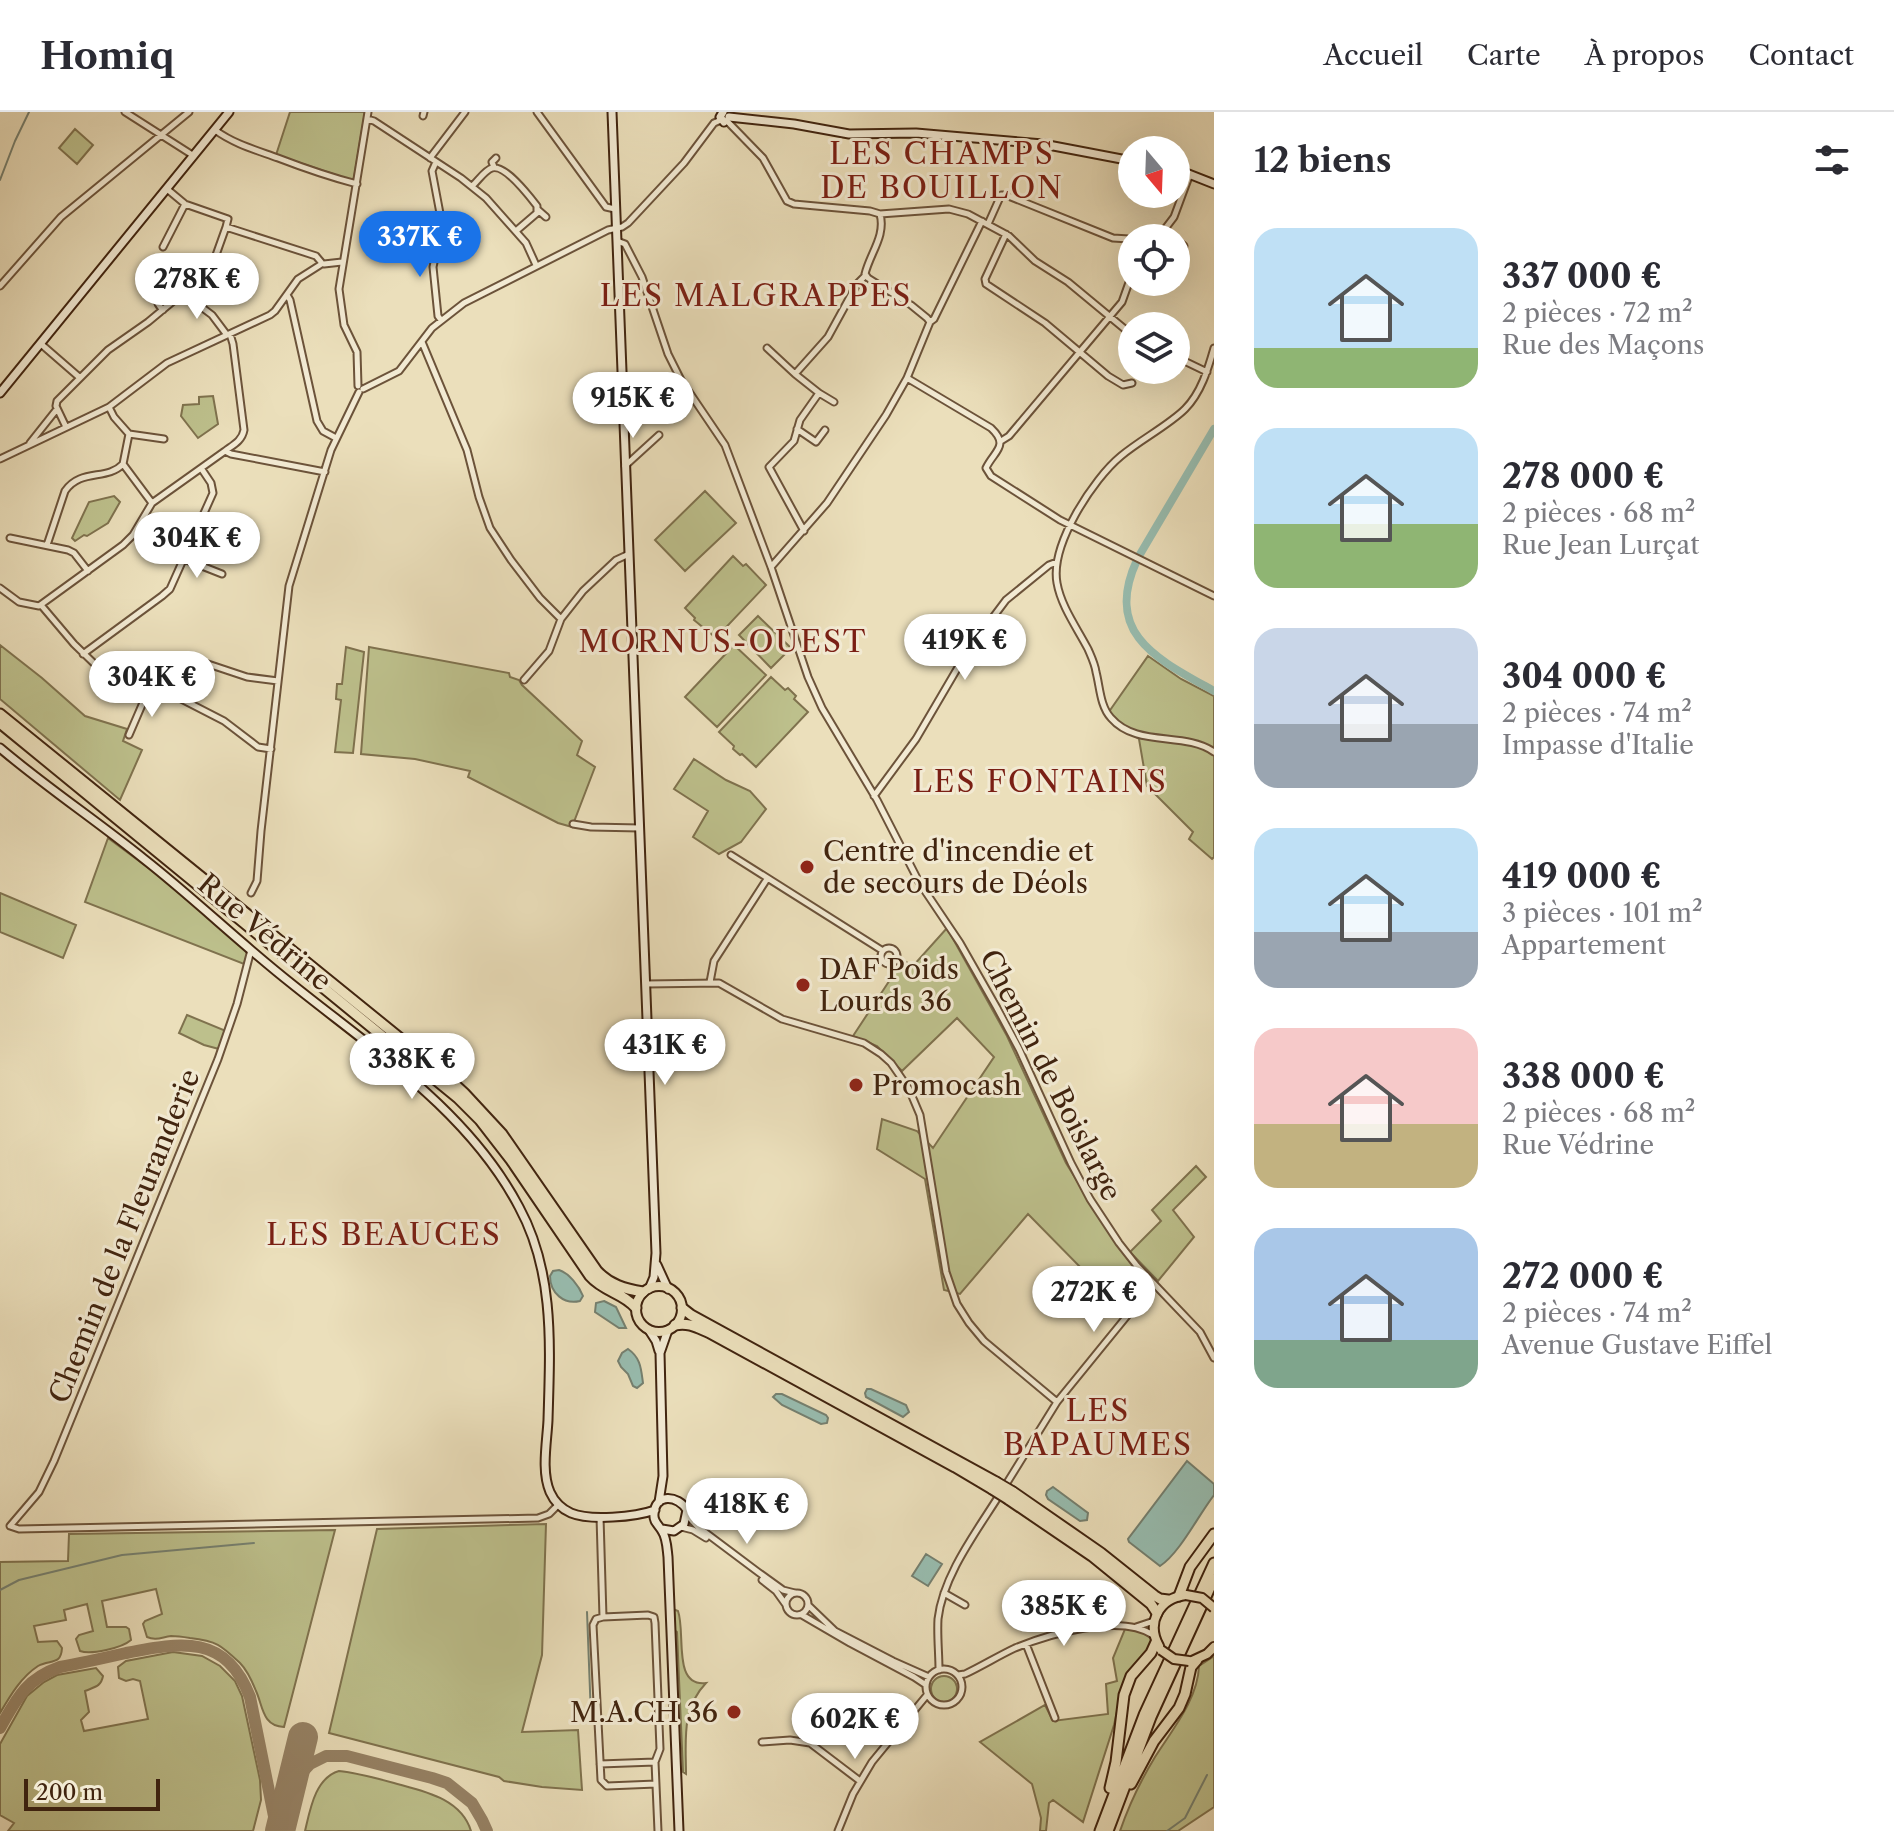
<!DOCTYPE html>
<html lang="fr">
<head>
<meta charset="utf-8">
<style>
  body { margin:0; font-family:"Libre Caslon Text",serif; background:#f7f7f7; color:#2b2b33; height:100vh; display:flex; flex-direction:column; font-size:30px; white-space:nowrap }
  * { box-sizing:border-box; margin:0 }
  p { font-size:26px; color:#7c7c81 }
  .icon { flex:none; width:44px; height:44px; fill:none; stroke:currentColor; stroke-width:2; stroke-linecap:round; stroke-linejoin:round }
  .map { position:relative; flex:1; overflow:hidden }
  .side { display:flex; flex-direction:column; background:#fff; width:680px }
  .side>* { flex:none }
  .needle { width:52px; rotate:161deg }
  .fabs { position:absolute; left:1118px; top:24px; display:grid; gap:16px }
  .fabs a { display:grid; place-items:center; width:72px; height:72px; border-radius:50%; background:#fff; box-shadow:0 8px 32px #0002; font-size:40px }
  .scale { position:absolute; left:24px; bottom:20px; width:136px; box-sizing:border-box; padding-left:8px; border:4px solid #41240f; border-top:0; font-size:22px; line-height:28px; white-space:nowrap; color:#41240f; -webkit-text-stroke:6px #f2ead3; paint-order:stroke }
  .price { position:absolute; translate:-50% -68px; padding:0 18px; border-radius:28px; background:#fff; color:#222; font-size:26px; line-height:52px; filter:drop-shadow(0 2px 4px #0008) }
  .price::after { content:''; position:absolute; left:50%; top:48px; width:24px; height:18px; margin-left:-12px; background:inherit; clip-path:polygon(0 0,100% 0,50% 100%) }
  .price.current { background:#1a73e8; color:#fff }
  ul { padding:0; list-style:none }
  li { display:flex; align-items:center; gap:24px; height:200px; padding:0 40px }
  li span { display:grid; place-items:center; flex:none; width:224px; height:160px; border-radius:24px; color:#555 }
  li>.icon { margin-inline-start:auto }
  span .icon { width:96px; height:96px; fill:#fffc; stroke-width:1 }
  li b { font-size:34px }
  h2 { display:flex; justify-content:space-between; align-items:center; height:96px; padding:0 40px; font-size:34px }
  header { display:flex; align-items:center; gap:48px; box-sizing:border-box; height:112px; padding:0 40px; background:#fff; border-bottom:2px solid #e1e1e2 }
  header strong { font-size:38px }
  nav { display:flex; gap:44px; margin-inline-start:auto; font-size:28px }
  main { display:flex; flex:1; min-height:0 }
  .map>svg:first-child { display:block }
  .green { fill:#bdc08c; stroke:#7f724e; stroke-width:2 }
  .water { fill:#98bdb0; stroke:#758070; stroke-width:2 }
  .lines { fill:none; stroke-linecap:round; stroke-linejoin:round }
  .stream { stroke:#758070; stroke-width:2 }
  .river { stroke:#98bdb0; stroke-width:8 }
  .taxiway { stroke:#968265; stroke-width:12 }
  .runway { stroke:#968265; stroke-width:30 }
  .street-casing { stroke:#6c533a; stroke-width:9 }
  .secondary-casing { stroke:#41240f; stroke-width:11 }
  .primary-casing { stroke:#41240f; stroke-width:12 }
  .highway-casing { stroke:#41240f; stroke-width:13 }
  .street { stroke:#f2ead3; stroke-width:5 }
  .secondary { stroke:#f2ead3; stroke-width:7 }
  .primary { stroke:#ebdfbb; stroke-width:8 }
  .highway { stroke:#ebdfbb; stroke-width:9 }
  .primary-bridge-casing { stroke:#41240f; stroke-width:12; stroke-linecap:butt }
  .highway-bridge-casing { stroke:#41240f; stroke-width:13; stroke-linecap:butt }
  .primary-bridge { stroke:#ebdfbb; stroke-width:8 }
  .highway-bridge { stroke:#ebdfbb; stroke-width:9 }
  .poi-dot { fill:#8f2418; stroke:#f2ead3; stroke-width:3 }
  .labels { text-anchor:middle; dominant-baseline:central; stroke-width:6; stroke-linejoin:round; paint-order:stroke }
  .poi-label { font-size:28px; fill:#41240f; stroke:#f2ead3; text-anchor:start }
  .street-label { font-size:28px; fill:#41240f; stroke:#f2ead3 }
  .neighbourhood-label { font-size:30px; letter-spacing:2px; fill:#7a1f14; stroke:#f2ead3 }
</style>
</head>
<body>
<header>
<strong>Homiq</strong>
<nav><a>Accueil</a><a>Carte</a><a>À propos</a><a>Contact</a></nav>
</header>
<main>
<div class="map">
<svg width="1214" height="1719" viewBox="0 0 1214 1719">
  <rect width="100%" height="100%" fill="#ebdfbb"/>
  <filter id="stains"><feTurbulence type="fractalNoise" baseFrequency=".0025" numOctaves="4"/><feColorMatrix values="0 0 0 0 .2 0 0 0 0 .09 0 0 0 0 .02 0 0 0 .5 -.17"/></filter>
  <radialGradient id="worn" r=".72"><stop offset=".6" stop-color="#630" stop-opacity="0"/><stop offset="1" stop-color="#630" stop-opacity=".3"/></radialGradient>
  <path class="green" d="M290,0h75l-11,66 -3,2 -75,-25z
    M75,17l18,16 -16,19 -18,-16z
    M213,284l5,28 -20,14 -17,-22 2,-11 16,-1v-7z
    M705,379l31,32 -51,48 -30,-31z
    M114,384l6,6 -12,21 -21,13 -3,-1 -9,6 -3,-3 17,-36z
    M733,444l10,10 3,-2 20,21 -50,53 -22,-18 1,-2 -10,-10z
    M758,504l33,32 -20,20 -32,-33z
    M0,533l42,33 43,38 42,13 -4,12 19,9 -22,50 -120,-101z
    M734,533l32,30 -49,52 -32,-30z
    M346,535l18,5 -11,101 -18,-1 6,-52 -5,-1 1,-15h5z
    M369,535l140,26 1,4 9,3 3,5 60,56 -5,14 18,12 -23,60 -14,-4 -90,-46 2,-6 -55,-12 -54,-5z
    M1148,544l33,23 33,17v161l-2,2 -23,-20 4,-7 -46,-46 -8,-47 -33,-23z
    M771,565l14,13 3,-2 8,8 -2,3 14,13 -52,55 -14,-13 -2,1 -7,-6 1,-3 -15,-14z
    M694,647l32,21 24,11 16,18 -25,33 -22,12 -26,-17 15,-26 -34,-22z
    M108,726l58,43 82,70 -4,13 -159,-62z
    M0,781l76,32 -13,33 -63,-26z
    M947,816l60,108 59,127 32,52 46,62 -11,14 -10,1 -16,-12 -5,1 -12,-12 -4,4 -58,-59 -68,80 -16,-4 -19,-111 -48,-30 5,-30 35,12 16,17 61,-91 -37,-39 -55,53 -25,-25 -24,-10 50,-76 10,6z
    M187,903l39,16 -7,18 -15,-4 -25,-12z
    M1196,1054l10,11 -33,33 21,27 -36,44 -28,-29 31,-31 -9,-11z
    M546,1412l-4,131 -20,77 56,-2 4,60 -40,-3 -38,-6 -5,-4 -170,-44 48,-204z
    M335,1418l-51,197c-22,-1 -21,-21 -28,-36 -4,-10 -9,-21 -16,-28 -19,-18 -23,-22 -50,-25 -6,-1 -12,-2 -19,-2 -9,1 -15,5 -24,1l-4,-13 2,-3 17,-7 -6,-25 -54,12 5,26h19l3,2 2,11c-9,8 -40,15 -51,11l-4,-12 3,-4 14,-4 -6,-27 -23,6 2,10 -32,6 4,16 19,-1 5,7c-1,18 -12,11 -24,18 -17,11 -28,30 -38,47v-151l68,-1 1,-27z
    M673,1497l5,2c8,22 -6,76 28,72 -25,26 -20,58 -20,91l-3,-2 -6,-140 -4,-3z
    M1125,1517c10,1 22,2 27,12l-32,57 -6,27 -31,97 -30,-22 -4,3 -3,28h-6l1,-13 -9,-34 -52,-42 65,-37 8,16 55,-7 -2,-30 11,-3 -4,-23z
    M173,1540l29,4 18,10 15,15 7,15 18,84 1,20 -8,31h-245l6,-8 -14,-8v-71l27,-48 17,-14 13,-7 39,-7 7,8c-2,11 -9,11 -18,15l4,21 -8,8 3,11 64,-12 -8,-38 -7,-2 -7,2 -7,-3 -1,-11 8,-6z
    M1214,1544v151l-36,24h-58c9,-26 21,-51 35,-74 17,-27 43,-58 44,-91z
    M931 1577a13 13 0 1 1 26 0a13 13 0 1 1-26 0Z
    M339,1659c19,2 37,7 55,12 29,8 67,15 77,48h-166c5,-21 10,-53 34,-60z"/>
  <path class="water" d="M559,1158c10,3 20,16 24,26l-3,5c-16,4 -30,-8 -30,-25l3,-5z
    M604,1189l12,6 10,21h-7l-24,-16 1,-9z
    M628,1237c13,9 13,20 15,34l-6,5 -4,-2 -5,-12 -7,-7 -3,-6 4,-8z
    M867,1277h4l35,16 3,7 -6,5 -37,-20 -1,-4z
    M776,1282h6l44,21 2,3 -1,5 -6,1 -39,-19 -9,-8z
    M1187,1349l27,23v11c-15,19 -34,58 -54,71l-31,-24 -1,-3z
    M1053,1375l35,26 -1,7 -7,1 -32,-22 -2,-4 1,-4z
    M926,1442l16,10 -14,22 -16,-10z"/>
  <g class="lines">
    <path class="stream" d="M0,68l15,-39 14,-29
      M0,1478l19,-10 103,-25 132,-12
      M587,1500l4,105 -1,2
      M1167,1719l18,-13 22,-43"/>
    <path class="river" d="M1139,444l75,-127
      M1137,448c-34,74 20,99 77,131"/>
    <path class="taxiway" d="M0,1616c17,-30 26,-49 60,-61 22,-4 44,-9 66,-14 56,-11 100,-19 124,44l27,134
      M289,1682l7,-15 14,-15 16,-8h21l85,22 15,5 25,20 10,17 5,11"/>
    <path class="runway" d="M280,1719l23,-94"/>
    <g class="street-casing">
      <path id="street" d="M125,0l69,44
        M537,0l69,95 9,2
        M423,4l1,-4
        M367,7l7,2 87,57 25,20 40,45 10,22
        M727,9l36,37 24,43 7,3 76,7 10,3 69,-5 19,5 41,22 26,25 33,21 64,53
        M215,18c19,14 41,20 63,28 26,10 52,19 79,26
        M430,46l35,-46
        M436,50l-4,9 10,53 -9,43 5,49 3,4
        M494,55l-2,-5 4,-4
        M472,74c6,-5 13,-16 20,-18 13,-4 38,29 45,38v7l-21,18
        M167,77l18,15 43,15 -2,8 90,29 5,6
        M538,98l8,7
        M880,102c6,22 -10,39 -15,60l3,4 43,27 16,13 3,4 -23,56 84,50c19,18 3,23 -5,40l5,8 69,44 154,76
        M988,112l13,-29h5l107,43 16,1 3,2
        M1006,122l-21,45 1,5 59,39 63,53 15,9 9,-2
        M1158,126l16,-21 16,-43
        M1176,127l8,7 -8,8
        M617,129l8,3 17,33 26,77 13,26 44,65 46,122 37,110 14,31 55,92 42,82 41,61 37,65 22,41 52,114 19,36 29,44 18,23 63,66 14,26
        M163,135l22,-43
        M324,152l18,-2
        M0,174l61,-69 128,-105
        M184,182l28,21 15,20
        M287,183l3,5 27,121 6,10 13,7
        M163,198c-10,-9 -8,-23 3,-31
        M930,210l4,-3 48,-98
        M422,230l45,108 12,47 11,31 21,32 29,38 21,21
        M41,232l38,33
        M767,236l28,26
        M1214,236c-6,21 -13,45 -29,61 -16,16 -45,31 -64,47 -28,23 -71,89 -64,127 4,23 20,45 31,66 3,7 7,15 8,23 4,15 4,34 15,46 26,30 73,13 103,34
        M1176,245l31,15
        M358,274l-1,-34 -13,-27 -5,-36 29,-177
        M363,277l36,-18 33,-43 32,-25 144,-73 14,-3 6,-4 56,-60 30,-40 7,-3
        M819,281l15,9
        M109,295l5,10 15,17 -6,30 29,39
        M66,315l-10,-21 1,-5 51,-51 40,-28 47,-39 21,-28 10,-28
        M797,317l19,13 9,-12
        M129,322l35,5
        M1001,329l8,-5 113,-134 10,-28
        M30,331l27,-34
        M225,339c8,-6 17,-10 19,-21l-11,-86 -3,-10
        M0,347l109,-52 58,-44 103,-48 5,-4 23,-32 22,-14
        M625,354l34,-31
        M804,419l-35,-64 25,-26 6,-21 19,-27 -24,-19 33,-37 29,-53 9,-9
        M10,426l58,12 6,3 14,18
        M47,433l18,-54c16,-23 42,-10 58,-27
        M184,447l38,15
        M771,455l56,-64 59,-88 21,-37
        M0,476l19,14 20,4 84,-61 10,-10 19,-32 73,-52 6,3 94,18
        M41,493l33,39 31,30 6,4 37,13 8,-5 68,35 34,26 13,2
        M83,542l79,-58 8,-7 43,-96 -2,-10 -10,-15
        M524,568l25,-29 12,-32 22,-28 33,-31 13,-6
        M156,574l25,-21 15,-5 51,17 31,4
        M129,623l19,-44
        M874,684l42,-57 51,-87 39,-52 43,-35 8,-3
        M573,712l18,3 49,1
        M731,743l152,96
        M251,781l6,-12 4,-50 28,-245 42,-136 28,-58
        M881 844a8 8 0 1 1 16 0a8 8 0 1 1-16 0Z
        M251,838l-14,54 -19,55 -164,402 -15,31 -29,34 9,3 519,-11 11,-4 10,-10
        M710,870l4,-21 53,-82
        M646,872l73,-1 63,36 82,24 17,11 10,9 18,26 11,26 26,157 11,32 12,19 15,18 73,61
        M1005,1374l52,-84 96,-118
        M687,1403l11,12 60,45 25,18 12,3
        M600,1405l3,100 -7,2 -3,6 8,155 6,6 49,-2
        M681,1415l12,3 13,8
        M762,1468l14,11 10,14
        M786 1492a11 11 0 1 1 22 0a11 11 0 1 1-22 0Z
        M944,1481l21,12
        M809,1494l26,25 58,30 36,16
        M802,1503l48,28 64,34 12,8
        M603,1505l45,-2 6,2 1,6 5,126 -5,13
        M1136,1515l18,-6
        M1026,1532l29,74
        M926 1575a18 18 0 1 1 36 0a18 18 0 1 1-36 0Z
        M939,1558c0,-17 -2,-34 -1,-51 5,-44 39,-88 62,-125
        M958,1563l7,-1c17,-8 33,-18 50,-26 34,-14 106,-35 138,-13
        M762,1630l28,-2 20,3 50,38
        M600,1652l55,-2 3,69
        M838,1719l15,-37 19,-32 55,-67"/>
    </g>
    <g class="secondary-casing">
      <path id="secondary" d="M612,0l44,1141 -2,24 -5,12
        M723,0l-3,5 4,5
        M729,5l65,7 55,10 67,-1 127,11 89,17
        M1176,57l38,15
        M0,281l229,-281
        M0,636c46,39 97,73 144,111 51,40 97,85 148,125 82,66 177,128 227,223 36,66 31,140 29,213 -1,22 -7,51 2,72 4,9 12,17 21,21 19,8 64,4 84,-3
        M657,1153l11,24
        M649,1218l7,11 3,10
        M659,1390l4,-26 -3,-123 8,-23
        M662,1417l12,2 10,-7 3,-14c-9,-15 -32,-17 -33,4 -1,8 5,11 8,17 5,7 5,18 6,26l11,274"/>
    </g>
    <g class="primary-casing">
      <path id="primary" d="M636 1197a23 23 0 1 1 46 0a23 23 0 1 1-46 0Z
        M1159,1534c-13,-23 0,-48 27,-51
        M1192,1549l15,-7 7,-7"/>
    </g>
    <g class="highway-casing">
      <path id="highway" d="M0,602l438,355 26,24 38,41 95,137c13,14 28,18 46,21
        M0,611l458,375 22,22 31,40 79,116c14,16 34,17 46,32
        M682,1196l9,7 305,167
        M675,1213c14,-3 23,3 35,8l245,134 37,22
        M1013,1380l88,61 54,43 5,3 8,1
        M1008,1387l84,57 59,48 6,9
        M1179,1484l11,-29 24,-33
        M1131,1672l23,-43 25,-33 6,-14 6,-27 6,-7
        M1110,1676l6,-26 8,-67 7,-19 20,-23 5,-11
        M1100,1719l44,-116 70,-152
        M1108,1719l43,-114 63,-138"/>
    </g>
    <use href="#street" class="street"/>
    <use href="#secondary" class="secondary"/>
    <use href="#primary" class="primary"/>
    <use href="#highway" class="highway"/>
    <g class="primary-bridge-casing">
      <path id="primary-bridge" d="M1186,1483l16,3 12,10
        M1161,1538l13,9 15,2"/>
    </g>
    <g class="highway-bridge-casing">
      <path id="highway-bridge" d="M996,1370l17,10
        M992,1377l16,10"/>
    </g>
    <use href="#primary-bridge" class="primary-bridge"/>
    <use href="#highway-bridge" class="highway-bridge"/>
  </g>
  <g class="poi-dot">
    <circle cx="807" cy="755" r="8"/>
    <circle cx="803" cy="873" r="8"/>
    <circle cx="856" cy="973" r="8"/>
    <circle cx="734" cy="1600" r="8"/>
  </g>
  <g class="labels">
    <g class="poi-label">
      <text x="823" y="739">Centre d'incendie et<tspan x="823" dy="32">de secours de Déols</tspan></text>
      <text x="819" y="857">DAF Poids<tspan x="819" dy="32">Lourds 36</tspan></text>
      <text x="872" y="973">Promocash</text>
      <text x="718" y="1600" text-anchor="end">M.A.CH 36</text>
    </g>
    <g class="street-label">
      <text transform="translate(265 820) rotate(40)">Rue Védrine</text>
      <text transform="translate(1051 963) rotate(63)">Chemin de Boislarge</text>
      <text transform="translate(124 1124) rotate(-68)">Chemin de la Fleuranderie</text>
    </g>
    <g class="neighbourhood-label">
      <text x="942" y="41">LES CHAMPS<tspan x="942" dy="34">DE BOUILLON</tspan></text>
      <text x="756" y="183">LES MALGRAPPES</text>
      <text x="723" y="529">MORNUS-OUEST</text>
      <text x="1040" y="669">LES FONTAINS</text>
      <text x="384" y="1122">LES BEAUCES</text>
      <text x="1098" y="1298">LES<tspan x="1098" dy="34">BAPAUMES</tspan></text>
    </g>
  </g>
  <rect width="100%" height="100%" filter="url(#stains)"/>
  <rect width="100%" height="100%" fill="url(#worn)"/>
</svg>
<div class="fabs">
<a><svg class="needle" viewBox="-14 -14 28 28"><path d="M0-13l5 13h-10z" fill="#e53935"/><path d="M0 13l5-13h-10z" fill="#7c7c81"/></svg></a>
<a><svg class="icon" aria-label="locate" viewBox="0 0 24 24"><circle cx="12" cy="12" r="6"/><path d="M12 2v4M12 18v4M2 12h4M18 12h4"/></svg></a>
<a><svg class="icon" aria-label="layers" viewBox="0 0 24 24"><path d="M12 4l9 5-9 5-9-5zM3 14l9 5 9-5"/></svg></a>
</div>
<div class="scale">200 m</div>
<b class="price current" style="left:420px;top:167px">337K €</b>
<b class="price" style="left:197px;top:209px">278K €</b>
<b class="price" style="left:633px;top:328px">915K €</b>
<b class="price" style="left:197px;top:468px">304K €</b>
<b class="price" style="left:965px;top:570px">419K €</b>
<b class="price" style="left:152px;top:607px">304K €</b>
<b class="price" style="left:665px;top:975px">431K €</b>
<b class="price" style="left:412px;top:989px">338K €</b>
<b class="price" style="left:1094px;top:1222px">272K €</b>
<b class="price" style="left:747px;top:1434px">418K €</b>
<b class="price" style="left:1064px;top:1536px">385K €</b>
<b class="price" style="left:855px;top:1649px">602K €</b>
</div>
<section class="side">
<h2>12 biens<svg class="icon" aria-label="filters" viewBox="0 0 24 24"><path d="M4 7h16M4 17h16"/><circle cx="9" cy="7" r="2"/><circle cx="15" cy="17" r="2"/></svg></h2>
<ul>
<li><span style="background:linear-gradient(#bfe0f5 75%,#8fb573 0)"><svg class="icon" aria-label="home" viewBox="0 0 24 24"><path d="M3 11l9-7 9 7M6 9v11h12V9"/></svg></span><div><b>337 000 €</b><p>2 pièces · 72 m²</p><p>Rue des Maçons</p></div></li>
<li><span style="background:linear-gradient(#bfe0f5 60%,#8fb573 0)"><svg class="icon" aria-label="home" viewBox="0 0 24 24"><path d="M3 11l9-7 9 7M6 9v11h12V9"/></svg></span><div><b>278 000 €</b><p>2 pièces · 68 m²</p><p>Rue Jean Lurçat</p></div></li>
<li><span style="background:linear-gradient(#c9d6e8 60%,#9aa5b1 0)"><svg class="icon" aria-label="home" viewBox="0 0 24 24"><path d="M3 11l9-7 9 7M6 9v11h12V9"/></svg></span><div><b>304 000 €</b><p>2 pièces · 74 m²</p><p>Impasse d'Italie</p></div></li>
<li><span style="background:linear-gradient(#bfe0f5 65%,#9aa5b1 0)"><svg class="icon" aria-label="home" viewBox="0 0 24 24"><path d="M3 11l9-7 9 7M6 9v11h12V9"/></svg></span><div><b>419 000 €</b><p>3 pièces · 101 m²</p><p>Appartement</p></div></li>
<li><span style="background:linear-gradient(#f6c9c9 60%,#c2b280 0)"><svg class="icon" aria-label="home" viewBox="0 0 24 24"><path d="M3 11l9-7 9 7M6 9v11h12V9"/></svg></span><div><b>338 000 €</b><p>2 pièces · 68 m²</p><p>Rue Védrine</p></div></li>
<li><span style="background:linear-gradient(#a9c7e8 70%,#7fa58c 0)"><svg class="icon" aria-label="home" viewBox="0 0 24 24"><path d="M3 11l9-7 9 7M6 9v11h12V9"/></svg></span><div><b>272 000 €</b><p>2 pièces · 74 m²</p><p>Avenue Gustave Eiffel</p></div></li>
</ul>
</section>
</main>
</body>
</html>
